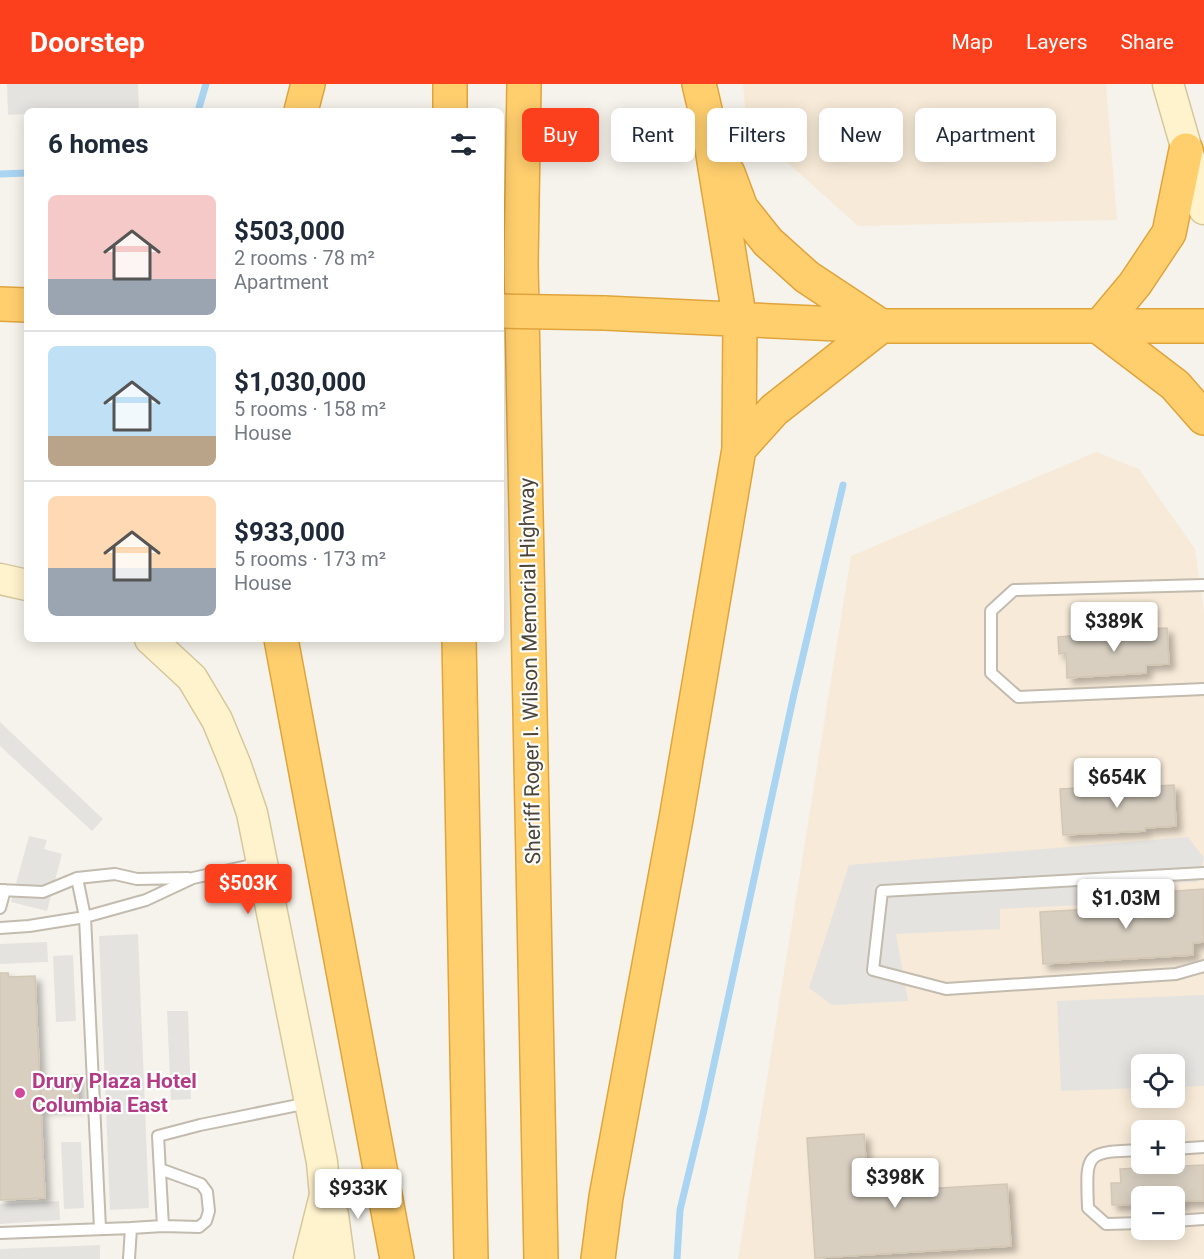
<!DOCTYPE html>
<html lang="en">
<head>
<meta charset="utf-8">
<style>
  body { margin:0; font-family:Roboto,sans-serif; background:#f6f6f7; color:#1f2937; height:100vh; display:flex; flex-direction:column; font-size:22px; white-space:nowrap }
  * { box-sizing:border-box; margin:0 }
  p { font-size:20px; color:#747a83 }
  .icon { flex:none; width:33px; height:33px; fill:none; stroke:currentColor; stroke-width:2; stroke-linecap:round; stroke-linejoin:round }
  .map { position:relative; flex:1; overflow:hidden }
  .panel { position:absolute; left:24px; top:24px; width:480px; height:534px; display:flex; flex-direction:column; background:#fff; border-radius:9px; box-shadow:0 3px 15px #0003 }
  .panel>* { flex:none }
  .banner { position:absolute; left:522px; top:24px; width:570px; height:54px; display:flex; gap:12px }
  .controls { position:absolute; left:1131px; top:970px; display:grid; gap:12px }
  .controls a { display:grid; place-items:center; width:54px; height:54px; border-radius:9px; background:#fff; box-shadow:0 3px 15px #0003; font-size:30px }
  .price { position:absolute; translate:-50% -51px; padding:0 14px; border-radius:6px; background:#fff; color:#222; font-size:20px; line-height:39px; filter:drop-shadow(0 2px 3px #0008) }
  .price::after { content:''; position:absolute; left:50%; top:36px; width:18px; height:14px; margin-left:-9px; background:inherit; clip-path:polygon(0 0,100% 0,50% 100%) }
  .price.selected { background:#fc3f1d; color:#fff }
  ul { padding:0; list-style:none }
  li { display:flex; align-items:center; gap:18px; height:150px; padding:0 24px }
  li+li { border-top:2px solid #e0e1e3 }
  li span { display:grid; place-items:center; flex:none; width:168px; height:120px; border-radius:9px; color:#555 }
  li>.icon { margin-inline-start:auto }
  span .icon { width:72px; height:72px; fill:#fffc; stroke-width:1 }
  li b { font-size:26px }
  h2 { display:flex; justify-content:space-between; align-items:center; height:72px; padding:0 24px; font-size:26px }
  .tag { padding:0 21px; border-radius:9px; background:#fff; box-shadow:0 3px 15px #0003; font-size:21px; line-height:54px }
  .tag.selected { background:#fc3f1d; color:#fff }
  header { display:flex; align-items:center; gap:36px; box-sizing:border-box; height:84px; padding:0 30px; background:#fc3f1d; color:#fff }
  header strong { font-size:28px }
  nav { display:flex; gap:33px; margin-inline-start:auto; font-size:21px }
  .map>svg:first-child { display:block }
  .commercial { fill:#f7ead8; fill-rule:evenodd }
  .parking { fill:#e5e3e0 }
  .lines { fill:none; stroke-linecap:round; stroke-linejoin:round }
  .stream { stroke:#a9d4f2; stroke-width:7 }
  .building { fill:#d8cfc1; stroke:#d3c7b4; stroke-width:1.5; filter:url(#shadow) }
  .lane-casing { stroke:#c2bbae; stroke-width:14 }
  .secondary-casing { stroke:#d6c79b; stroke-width:33 }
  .highway-casing { stroke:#e0a43c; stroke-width:36 }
  .lane { stroke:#fff; stroke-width:10 }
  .secondary { stroke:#fff3cd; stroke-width:30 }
  .highway { stroke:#ffcf6e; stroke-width:33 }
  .highway-bridge-casing { stroke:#e0a43c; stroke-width:36; stroke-linecap:butt }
  .highway-bridge { stroke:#ffcf6e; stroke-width:33 }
  .hotel-dot { fill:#d1479c; stroke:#fff; stroke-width:2 }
  .labels { text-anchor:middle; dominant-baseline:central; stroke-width:4.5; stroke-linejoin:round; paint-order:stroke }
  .street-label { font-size:21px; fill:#4b4439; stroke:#fff }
  .hotel-label { font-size:21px; font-weight:bold; fill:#b23c85; stroke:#fff; text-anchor:start }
</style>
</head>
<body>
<header>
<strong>Doorstep</strong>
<nav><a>Map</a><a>Layers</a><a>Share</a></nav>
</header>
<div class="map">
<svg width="1204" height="1175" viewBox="0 0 1204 1175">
  <defs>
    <filter id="shadow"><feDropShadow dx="5.5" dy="5.5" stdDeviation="3" flood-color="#0004"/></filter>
  </defs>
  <rect width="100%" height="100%" fill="#f6f3ec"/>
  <path class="commercial" d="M743,0h363l11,136 -259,6 -111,-100z
    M1096,368l43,17 56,80 9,63v647h-466l113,-703zM1142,981h32v33h-32zM1142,1047h32v33h-32zM1142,1113h32v33h-32z"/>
  <path class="parking" d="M7,0h131l1,27h-112v3l-19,1z
    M0,638l103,97 -11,12 -92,-85z
    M29,752l18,4 -3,9 18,5 -15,57 -36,-9z
    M1188,753l16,21 -7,24 -53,2 -7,18 -137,7v20l-104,5 12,67 -76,4 -23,-17 40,-123z
    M138,850l11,274 -39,2 -11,-274z
    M47,858l1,20 -48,2v-20z
    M73,871l3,66 -20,1 -3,-66z
    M1204,911v91l-29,1 -1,-22h-32l-1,23 -80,3 -4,-90z
    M167,927h21l3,88 -20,1z
    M61,1058h20l3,66 -20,1z
    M59,1117l1,19 -60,4v-20z
    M100,1161v14h-100v-10z"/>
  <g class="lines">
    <path class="stream" d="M198,27l8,-27
      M0,90l27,-1
      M677,1175l3,-49 24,-100 90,-416 49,-209"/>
  </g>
  <path class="building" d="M1167,544l2,36 -23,1v8l-79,5 -1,-25 -7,1 -1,-17 52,-4v4l17,-1v-6z
    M1141,701v2l33,-2 2,41 -31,2v3l-82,4 -3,-46z
    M1204,805v53l-11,1v12l-150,9 -3,-52 108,-6v-13z
    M0,889h8l1,4 26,-1 10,222 -45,2z
    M77,991l1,31 -36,2 -2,-31z
    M864,1050l2,28h4l2,30 135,-8 4,62 -196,12 -8,-120z
    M1204,1081v36h-22l1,4 -9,1v-9h-32v7l-30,1 -1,-22h10l-1,-14z"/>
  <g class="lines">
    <g class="lane-casing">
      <path id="lane" d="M1204,501l-190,5 -23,21v62l27,24 186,-8
        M1204,789l-322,18 -9,79 73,19 230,-15 28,-8
        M77,794l8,39 15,311
        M0,806l43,2 34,-14 38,-4 22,5 51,-1
        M0,824l5,-18
        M0,844l29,-2 56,-9 61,-17 47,-22 68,-15
        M1174,1065l30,-2
        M1142,1066c-58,2 -56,2 -54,58l18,16 36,-1
        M160,1085l41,15 6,8 2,19 -3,10 -7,6 -36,-1
        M1174,1137l30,-2
        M0,1149l131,-5
        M129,1175l2,-31 32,-2 -5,-90 42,-11 108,-22"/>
    </g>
    <g class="secondary-casing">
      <path id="secondary" d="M1168,0l36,125
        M0,495l27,6
        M150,555l42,39 25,42 19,46 16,47 70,349 3,33 -16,64
        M327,1116l6,15 6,44"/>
    </g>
    <g class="highway-casing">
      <path id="highway" d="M450,0v27
        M524,0l-3,179 20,996
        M301,27l7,-27
        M728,89l13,35 27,34 39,35 74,49
        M0,220l27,1
        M604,229l277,13h323
        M1099,243l36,-43 34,-51 17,-83
        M1099,243l76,58 29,33
        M739,365l35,-39 107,-84
        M281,555l116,620
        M459,555l12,620
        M598,1175l8,-62 70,-378 63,-370 1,-128 -33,-203 -8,-34"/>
    </g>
    <use href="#lane" class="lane"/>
    <use href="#secondary" class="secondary"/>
    <use href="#highway" class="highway"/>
    <g class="highway-bridge-casing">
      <path id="highway-bridge" d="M501,227l103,2"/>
    </g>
    <use href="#highway-bridge" class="highway-bridge"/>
  </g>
  <circle class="hotel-dot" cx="20" cy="1009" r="6"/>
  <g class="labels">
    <g class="street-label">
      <text transform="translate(530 587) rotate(-91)">Sheriff Roger I. Wilson Memorial Highway</text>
    </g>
    <g class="hotel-label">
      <text x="32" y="997">Drury Plaza Hotel<tspan x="32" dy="24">Columbia East</tspan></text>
    </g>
  </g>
</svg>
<div class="controls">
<a><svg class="icon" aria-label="locate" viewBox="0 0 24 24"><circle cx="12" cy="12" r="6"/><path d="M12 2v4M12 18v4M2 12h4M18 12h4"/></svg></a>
<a>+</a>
<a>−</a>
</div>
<b class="price" style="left:1114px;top:569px">$389K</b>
<b class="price" style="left:1117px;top:725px">$654K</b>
<b class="price selected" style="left:248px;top:831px">$503K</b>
<b class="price" style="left:1126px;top:846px">$1.03M</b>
<b class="price" style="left:895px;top:1125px">$398K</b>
<b class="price" style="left:358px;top:1136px">$933K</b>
<div class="banner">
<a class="tag selected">Buy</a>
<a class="tag">Rent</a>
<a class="tag">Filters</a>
<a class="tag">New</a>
<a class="tag">Apartment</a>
</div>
<section class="panel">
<h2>6 homes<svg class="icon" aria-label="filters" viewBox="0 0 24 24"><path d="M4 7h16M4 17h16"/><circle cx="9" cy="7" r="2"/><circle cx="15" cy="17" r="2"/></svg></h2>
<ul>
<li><span style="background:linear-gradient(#f6c9c9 70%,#9aa5b1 0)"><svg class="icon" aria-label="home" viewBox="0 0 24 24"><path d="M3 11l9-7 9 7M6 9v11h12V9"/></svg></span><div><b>$503,000</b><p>2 rooms · 78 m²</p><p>Apartment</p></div></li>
<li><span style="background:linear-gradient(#bfe0f5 75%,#b9a48a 0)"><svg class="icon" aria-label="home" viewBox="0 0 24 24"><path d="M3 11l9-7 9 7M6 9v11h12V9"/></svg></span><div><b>$1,030,000</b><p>5 rooms · 158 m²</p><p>House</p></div></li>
<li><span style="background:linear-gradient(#ffd9b3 60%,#9aa5b1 0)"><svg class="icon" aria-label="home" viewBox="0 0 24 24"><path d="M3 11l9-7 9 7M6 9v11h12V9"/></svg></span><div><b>$933,000</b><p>5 rooms · 173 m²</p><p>House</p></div></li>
</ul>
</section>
</div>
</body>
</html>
